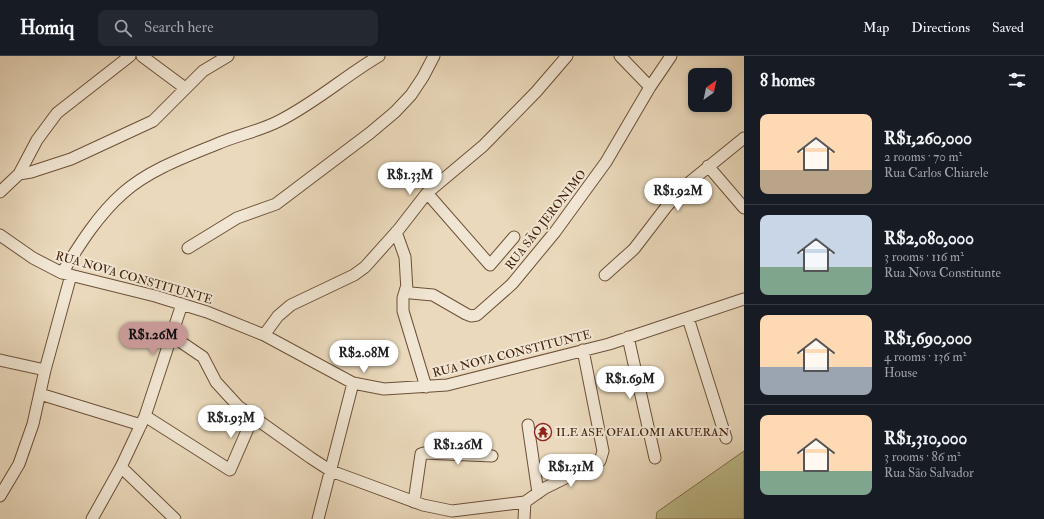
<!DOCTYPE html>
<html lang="en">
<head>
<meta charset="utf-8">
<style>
  body { margin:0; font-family:"IM FELL Double Pica",serif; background:#242831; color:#f1f3f6; height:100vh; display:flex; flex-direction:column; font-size:15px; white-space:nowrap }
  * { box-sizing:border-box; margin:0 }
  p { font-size:13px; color:#9ea1a6 }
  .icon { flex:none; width:22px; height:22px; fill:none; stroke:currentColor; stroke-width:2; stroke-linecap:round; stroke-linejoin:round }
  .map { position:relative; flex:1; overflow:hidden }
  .panel { display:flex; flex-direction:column; background:#171b24; width:300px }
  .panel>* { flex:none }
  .needle { width:26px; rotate:33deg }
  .controls { position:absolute; left:688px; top:12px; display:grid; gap:8px }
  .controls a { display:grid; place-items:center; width:44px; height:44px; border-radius:8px; background:#171b24; box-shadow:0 2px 6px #0003; font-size:20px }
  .price { position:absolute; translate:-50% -34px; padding:0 9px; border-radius:14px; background:#fff; color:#222; font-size:13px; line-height:26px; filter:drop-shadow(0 1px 2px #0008) }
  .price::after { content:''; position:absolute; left:50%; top:24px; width:12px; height:9px; margin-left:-6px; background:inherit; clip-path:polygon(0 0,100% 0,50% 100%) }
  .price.active { background:#c59692; color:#111 }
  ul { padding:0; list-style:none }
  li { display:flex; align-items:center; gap:12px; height:100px; padding:0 16px }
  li+li { border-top:1px solid #363941 }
  li span { display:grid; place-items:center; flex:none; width:112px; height:80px; border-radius:8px; color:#555 }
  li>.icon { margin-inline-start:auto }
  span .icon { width:48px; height:48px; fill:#fffc; stroke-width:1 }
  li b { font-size:17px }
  h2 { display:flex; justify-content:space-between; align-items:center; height:48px; padding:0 16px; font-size:17px }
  header { display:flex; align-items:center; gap:24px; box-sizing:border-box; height:56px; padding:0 20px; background:#171b24; border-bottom:1px solid #363941 }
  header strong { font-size:19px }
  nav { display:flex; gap:22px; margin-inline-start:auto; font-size:14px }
  .search { width:280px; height:36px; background:#242831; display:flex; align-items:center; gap:10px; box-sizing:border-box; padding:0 14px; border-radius:8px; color:#9ea1a6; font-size:15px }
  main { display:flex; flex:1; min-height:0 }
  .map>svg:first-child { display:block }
  .green { fill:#bebd8c; stroke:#80704c }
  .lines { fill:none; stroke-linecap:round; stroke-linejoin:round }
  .street-casing { stroke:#6d5038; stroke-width:13 }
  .street { stroke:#f1e6d3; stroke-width:11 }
  .labels { text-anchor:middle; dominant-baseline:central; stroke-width:4; stroke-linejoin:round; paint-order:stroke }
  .street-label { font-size:12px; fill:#43230c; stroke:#f1e6d3 }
  .poi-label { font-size:12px; fill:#43230c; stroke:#f1e6d3; text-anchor:start }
</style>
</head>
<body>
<header>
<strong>Homiq</strong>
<div class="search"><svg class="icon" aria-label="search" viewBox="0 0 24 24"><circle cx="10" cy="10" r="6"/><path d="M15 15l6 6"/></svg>Search here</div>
<nav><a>Map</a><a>Directions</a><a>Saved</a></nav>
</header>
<main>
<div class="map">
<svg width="744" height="463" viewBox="0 0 744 463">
  <rect width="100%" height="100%" fill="#ead9bc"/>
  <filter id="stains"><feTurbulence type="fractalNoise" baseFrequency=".005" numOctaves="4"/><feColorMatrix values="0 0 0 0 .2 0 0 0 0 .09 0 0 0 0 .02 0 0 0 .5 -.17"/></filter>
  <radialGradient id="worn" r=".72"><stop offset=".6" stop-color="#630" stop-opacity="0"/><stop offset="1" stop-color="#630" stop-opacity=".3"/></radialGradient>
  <path class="green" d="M744,395v68h-88l1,-7z"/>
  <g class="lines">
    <g class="street-casing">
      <path id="street" d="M130,0l-73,57 -20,27 -18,34 12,-2 40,-13 82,-38 50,-50 25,-15
        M142,0l43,32
        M620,0l30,31
        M708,110l36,42
        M0,136l19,-18
        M427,137l63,72 24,-28
        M396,176l9,25 2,34 4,2 22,2 33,19 5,2 6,-1 35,-31 43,-52 51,-70 44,-75 21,-31
        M0,179l33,23 29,15 93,23 52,16 57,23 89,48 31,6 63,-4 162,-41 135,-45
        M188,192l49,-30 39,-14 94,-71 25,-21 16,-17 12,-18 11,-21
        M62,217c18,-29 36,-58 61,-80 26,-23 62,-36 94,-49 20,-9 43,-13 62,-23 36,-18 66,-45 100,-65
        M605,219l29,-26 33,-43 24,-25 53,-43
        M406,232l-3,10v13l23,76
        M688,262l38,120
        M264,279l14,-19 13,-11 63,-30 11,-8 34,-38 28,-36 56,-47 53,-54 31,-36
        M172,280l31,21 13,25 22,24 73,52 20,13 92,34 29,6 73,-9 20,-14 55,-27 3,-10 -20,-101
        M628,281l27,121
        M0,304l45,10
        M40,338l101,31
        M145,360l85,54 23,-53
        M528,369l10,68
        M121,411l54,52
        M0,440l19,-32 14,-40 12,-54 26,-95
        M414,446l7,-48 3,-1 68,3
        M92,463l29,-52 24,-51 37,-112
        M318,463l35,-136
        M524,463l1,-17"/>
    </g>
    <use href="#street" class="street"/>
  </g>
  <defs>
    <g id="temple-ring" transform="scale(0.9)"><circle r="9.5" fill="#f1e6d3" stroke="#8f2418" stroke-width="1.5"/><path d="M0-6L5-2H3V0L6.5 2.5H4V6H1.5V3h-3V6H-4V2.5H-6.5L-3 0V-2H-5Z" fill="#8f2418"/></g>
  </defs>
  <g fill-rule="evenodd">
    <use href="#temple-ring" x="543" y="376"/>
  </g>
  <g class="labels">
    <g class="street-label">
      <text transform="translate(546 164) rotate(-52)">RUA SÃO JERONIMO</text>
      <text transform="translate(134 222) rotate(16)">RUA NOVA CONSTITUNTE</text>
      <text transform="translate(512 298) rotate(-14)">RUA NOVA CONSTITUNTE</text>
    </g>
    <g class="poi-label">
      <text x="556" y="376">ILE ASE OFALOMI AKUERAN</text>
    </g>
  </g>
  <rect width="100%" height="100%" filter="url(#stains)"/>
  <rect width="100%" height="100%" fill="url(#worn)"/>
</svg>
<div class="controls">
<a><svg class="needle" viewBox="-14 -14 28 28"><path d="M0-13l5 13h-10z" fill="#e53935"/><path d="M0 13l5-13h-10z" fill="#9ea1a6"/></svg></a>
</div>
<b class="price" style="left:410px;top:140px">R$1.33M</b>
<b class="price" style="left:678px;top:156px">R$1.92M</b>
<b class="price active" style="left:153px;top:300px">R$1.26M</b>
<b class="price" style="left:364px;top:318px">R$2.08M</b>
<b class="price" style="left:630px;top:344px">R$1.69M</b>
<b class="price" style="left:231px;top:383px">R$1.93M</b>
<b class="price" style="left:458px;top:410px">R$1.26M</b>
<b class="price" style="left:571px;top:432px">R$1.31M</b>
</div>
<section class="panel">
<h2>8 homes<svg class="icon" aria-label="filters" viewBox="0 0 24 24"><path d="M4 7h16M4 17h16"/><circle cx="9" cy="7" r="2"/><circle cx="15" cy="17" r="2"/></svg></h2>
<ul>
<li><span style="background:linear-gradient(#ffd9b3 70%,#b9a48a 0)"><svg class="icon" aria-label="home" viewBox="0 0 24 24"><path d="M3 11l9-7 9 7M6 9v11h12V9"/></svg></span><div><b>R$1,260,000</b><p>2 rooms · 70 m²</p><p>Rua Carlos Chiarele</p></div></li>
<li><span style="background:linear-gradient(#c9d6e8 65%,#7fa58c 0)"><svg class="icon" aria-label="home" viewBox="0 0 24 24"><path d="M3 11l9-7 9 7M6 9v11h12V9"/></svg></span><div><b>R$2,080,000</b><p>3 rooms · 116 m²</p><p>Rua Nova Constitunte</p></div></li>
<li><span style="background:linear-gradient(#ffd9b3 65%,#9aa5b1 0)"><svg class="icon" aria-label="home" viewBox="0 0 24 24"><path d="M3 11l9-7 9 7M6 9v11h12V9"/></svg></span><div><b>R$1,690,000</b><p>4 rooms · 136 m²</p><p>House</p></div></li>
<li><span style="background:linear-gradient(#ffd9b3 70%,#7fa58c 0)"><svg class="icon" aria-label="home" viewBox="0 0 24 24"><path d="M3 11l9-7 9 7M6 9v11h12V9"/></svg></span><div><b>R$1,310,000</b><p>3 rooms · 86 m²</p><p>Rua São Salvador</p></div></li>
</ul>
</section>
</main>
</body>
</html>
